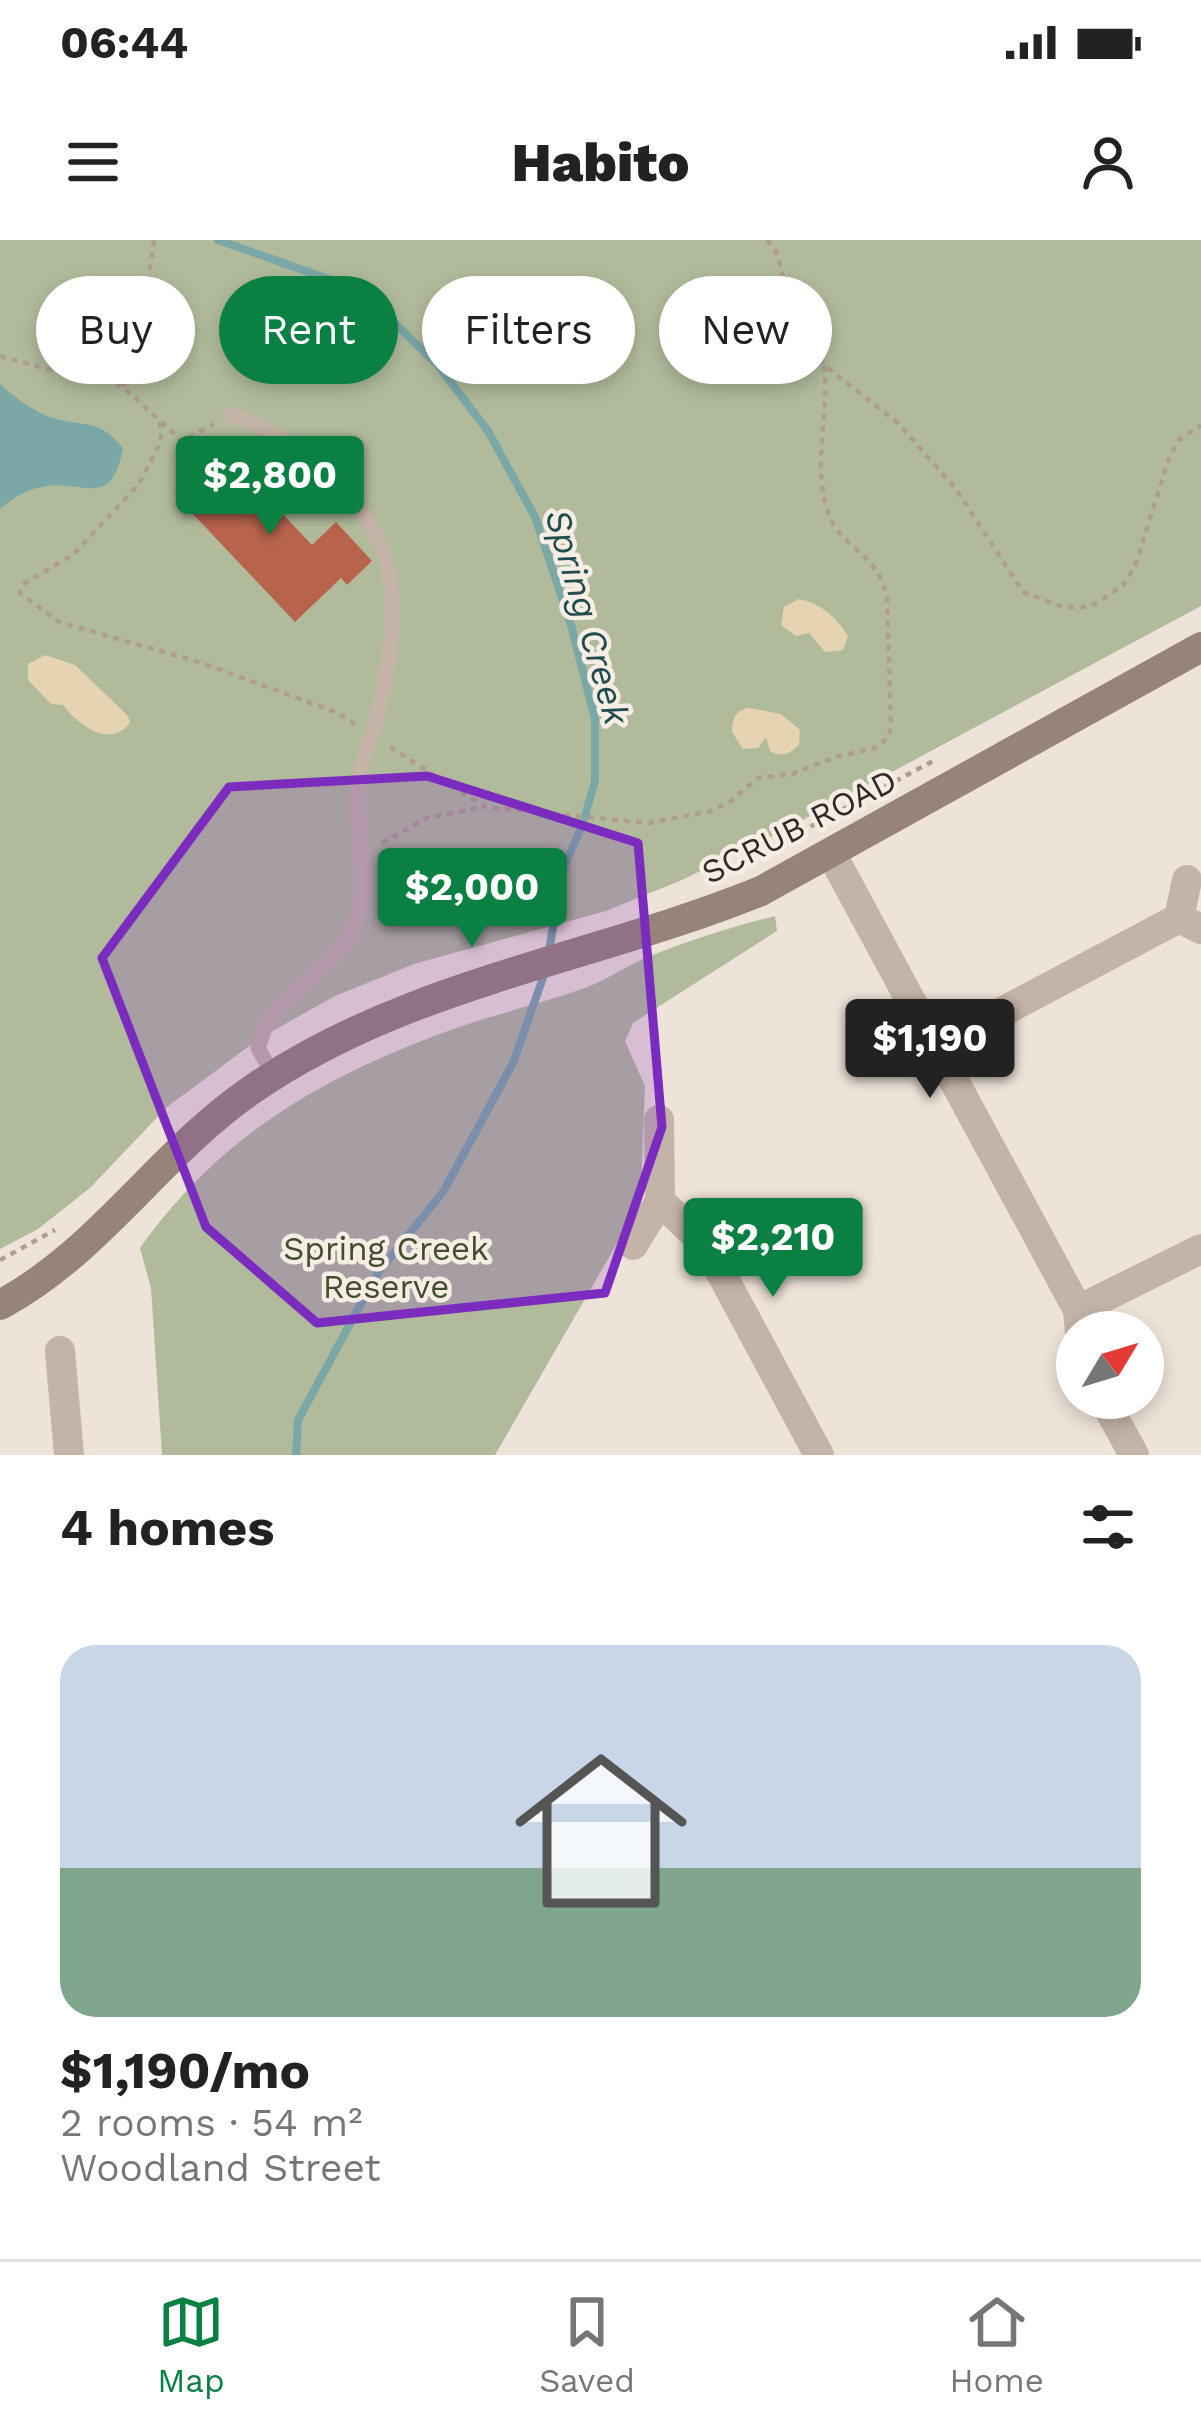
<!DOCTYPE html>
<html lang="en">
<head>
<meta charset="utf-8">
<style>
  body { margin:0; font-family:"Work Sans",sans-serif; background:#f6f6f6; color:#222; height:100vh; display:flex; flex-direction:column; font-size:45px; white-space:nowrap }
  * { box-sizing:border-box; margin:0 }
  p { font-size:39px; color:#767676 }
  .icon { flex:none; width:66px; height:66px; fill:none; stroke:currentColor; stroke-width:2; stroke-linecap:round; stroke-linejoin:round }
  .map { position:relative; height:1215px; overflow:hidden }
  .drawer { display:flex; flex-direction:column; background:#fff; flex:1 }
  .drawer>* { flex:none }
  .banner { position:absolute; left:36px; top:36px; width:1131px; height:108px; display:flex; gap:24px }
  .needle { width:78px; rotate:52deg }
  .fabs { position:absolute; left:1056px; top:1071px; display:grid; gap:24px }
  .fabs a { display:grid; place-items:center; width:108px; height:108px; border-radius:50%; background:#fff; box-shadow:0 6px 18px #0003; font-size:60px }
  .price { position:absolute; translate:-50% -102px; padding:0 27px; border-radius:12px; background:#0b8043; color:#fff; font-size:39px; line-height:78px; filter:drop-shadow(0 3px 6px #0008) }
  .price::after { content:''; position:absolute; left:50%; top:72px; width:36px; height:27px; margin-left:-18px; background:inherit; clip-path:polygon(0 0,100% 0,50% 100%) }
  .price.current { background:#222; color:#fff }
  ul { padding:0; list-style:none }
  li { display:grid; align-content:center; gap:24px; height:636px; padding:0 60px }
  li span { display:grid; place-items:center; height:372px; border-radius:36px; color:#555 }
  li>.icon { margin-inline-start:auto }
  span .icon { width:216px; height:216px; fill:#fffc; stroke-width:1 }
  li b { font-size:51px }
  h2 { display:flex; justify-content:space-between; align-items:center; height:144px; padding:0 60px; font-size:51px }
  .chip { padding:0 42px; border-radius:54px; background:#fff; box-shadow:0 6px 18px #0003; font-size:42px; line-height:108px }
  .chip.current { background:#0b8043; color:#fff }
  .status { display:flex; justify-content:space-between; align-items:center; height:84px; padding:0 60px; background:#fff; direction:ltr }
  .status svg { height:33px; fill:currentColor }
  header { display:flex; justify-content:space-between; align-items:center; height:156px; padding:0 60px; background:#fff; font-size:54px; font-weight:800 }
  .tab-bar { display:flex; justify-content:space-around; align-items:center; height:168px; border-top:3px solid #e0e0e0; background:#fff; font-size:33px; color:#767676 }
  .tab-bar a { display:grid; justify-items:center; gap:6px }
  .tab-bar .current { color:#0b8043 }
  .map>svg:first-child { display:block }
  .green { fill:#b1bb9b }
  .sand { fill:#e6d3b2 }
  .water { fill:#7ba7a7 }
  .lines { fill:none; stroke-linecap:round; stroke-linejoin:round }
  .stream { stroke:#7ba7a7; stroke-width:8 }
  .building { fill:#b8644d }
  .path { stroke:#b09d91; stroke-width:4.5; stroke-dasharray:6 6; stroke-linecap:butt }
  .lane { stroke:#c4b3a7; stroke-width:15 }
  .street { stroke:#c4b3a7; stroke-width:30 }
  .secondary { stroke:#978378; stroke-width:30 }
  .marked { fill:#7b2cbf; fill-opacity:0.2; stroke:#7b2cbf; stroke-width:9; stroke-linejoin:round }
  .labels { text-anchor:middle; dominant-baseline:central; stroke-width:9; stroke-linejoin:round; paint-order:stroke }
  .street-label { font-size:33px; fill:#312926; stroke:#f6eee4 }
  .park-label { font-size:33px; fill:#424d2d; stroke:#f6eee4 }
  .water-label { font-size:36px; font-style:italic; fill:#214c4e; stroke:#f6eee4 }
</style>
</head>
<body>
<div class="status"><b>06:44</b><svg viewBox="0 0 49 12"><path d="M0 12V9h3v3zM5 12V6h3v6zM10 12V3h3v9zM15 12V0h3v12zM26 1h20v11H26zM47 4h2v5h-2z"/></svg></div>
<header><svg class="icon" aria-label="menu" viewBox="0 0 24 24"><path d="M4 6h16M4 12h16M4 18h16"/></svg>Habito<svg class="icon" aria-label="person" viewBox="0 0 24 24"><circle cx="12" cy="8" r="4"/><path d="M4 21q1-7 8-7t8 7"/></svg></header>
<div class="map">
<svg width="1201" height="1215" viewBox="0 0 1201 1215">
  <rect width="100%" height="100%" fill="#eee3d9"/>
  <path class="green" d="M0,0h1201v366l-434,233 -85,41 -76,31 -192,53 -79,32 -75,42 -93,69 -77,81 -52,41 -38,20z
    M775,676l2,15 -144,92 -8,18 20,45 -4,101 -22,53 -124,215h-333l-11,-167 -11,-40c80,-112 180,-170 308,-217 43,-16 88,-26 131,-41 23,-7 43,-22 66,-32 42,-17 86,-31 130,-42z"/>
  <path class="sand" d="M799,359c23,5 37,18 49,37l-5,14 -18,2 -16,-19 -13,3 -15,-11 3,-18z
    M45,415l30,10 53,51 2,7c-21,26 -51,2 -67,-18l-12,-1 -23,-24v-16z
    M749,468l32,6 19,16 -1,15c-10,9 -17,13 -29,6l-4,-14 -8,11 -15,1 -11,-17c1,-14 2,-21 17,-24z"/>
  <path class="water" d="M0,144c14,13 38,31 57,35 32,8 43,1 66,29 -12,63 -38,31 -81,39 -17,3 -29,11 -42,22z"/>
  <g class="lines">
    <path class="stream" d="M218,0l142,50 77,74 51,67 47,86 36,108 24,94v62l-13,45 -19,43 -14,82
      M296,1215l2,-35 79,-146 66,-82 70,-129 32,-91"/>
  </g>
  <path class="building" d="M222,210l90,95 24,-23 36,39 -25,24 -6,-7 -46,44 -120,-127z"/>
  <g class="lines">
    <path class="path" d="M767,0l9,11 19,70 29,44 74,58 58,66 67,103 37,14 20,2 19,-6 25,-18 11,-18 35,-111 10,-16 21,-14
      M0,116l62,17 35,1 27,14 58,53 32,-17
      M124,147l21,-85 9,-62
      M160,182l1,19 -22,43 -66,71 -48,28 -5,10 39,29 143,41 136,50 17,11
      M390,507l95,60 164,16 62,-12 20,-10 27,-23 34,-4 44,-17 42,-10 11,-11 2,-9 -4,-128c-7,-46 -46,-50 -58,-84 -18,-49 1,-101 -5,-150
      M382,603l45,-25 55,-11
      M726,632l207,-111
      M0,1020l55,-30"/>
    <path class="lane" d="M230,175c36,9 65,32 93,55 86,72 77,152 53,251 -5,18 -13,35 -16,53 -9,51 15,106 -6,154 -17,39 -67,62 -86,94 -4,8 -7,18 -10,26l16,28"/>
    <path class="street" d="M832,615l246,455 2,22
      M1187,640l-8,38 22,11
      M938,806l241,-128
      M660,961l46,44 113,210
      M633,1005l27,-44 -1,-81
      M1078,1070l123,-61
      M60,1111l9,104
      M1103,1158l31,57"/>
    <path class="secondary" d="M0,1065c99,-53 159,-151 250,-214 153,-107 341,-131 511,-200l440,-244"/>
  </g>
  <path class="marked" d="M427,536l211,67 24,284 -57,166 -288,30 -111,-96 -104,-269 127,-171z"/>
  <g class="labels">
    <g class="street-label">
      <text transform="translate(799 586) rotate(-27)">SCRUB ROAD</text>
    </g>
    <g class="park-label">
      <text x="386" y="1008">Spring Creek<tspan x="386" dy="38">Reserve</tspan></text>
    </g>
    <g class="water-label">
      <text transform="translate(587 377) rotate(74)">Spring Creek</text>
    </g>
  </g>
</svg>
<div class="fabs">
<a><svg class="needle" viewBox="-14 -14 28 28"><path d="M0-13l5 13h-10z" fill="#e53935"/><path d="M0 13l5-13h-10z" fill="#767676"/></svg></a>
</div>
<b class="price" style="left:270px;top:298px">$2,800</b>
<b class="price" style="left:472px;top:710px">$2,000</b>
<b class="price current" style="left:930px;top:861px">$1,190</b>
<b class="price" style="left:773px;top:1060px">$2,210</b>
<div class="banner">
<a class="chip">Buy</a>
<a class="chip current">Rent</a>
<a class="chip">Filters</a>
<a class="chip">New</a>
</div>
</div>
<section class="drawer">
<h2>4 homes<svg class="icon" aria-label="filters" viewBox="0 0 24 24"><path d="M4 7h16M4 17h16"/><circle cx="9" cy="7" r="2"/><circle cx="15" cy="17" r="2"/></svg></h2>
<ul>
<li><span style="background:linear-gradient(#c9d6e8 60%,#7fa58c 0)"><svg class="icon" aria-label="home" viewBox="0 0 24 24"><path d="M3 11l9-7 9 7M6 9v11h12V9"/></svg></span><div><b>$1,190/mo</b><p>2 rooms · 54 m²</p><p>Woodland Street</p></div></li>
</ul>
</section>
<nav class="tab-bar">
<a class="current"><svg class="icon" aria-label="map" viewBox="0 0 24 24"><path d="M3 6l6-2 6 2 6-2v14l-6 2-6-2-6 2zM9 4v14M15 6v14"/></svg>Map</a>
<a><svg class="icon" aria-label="saved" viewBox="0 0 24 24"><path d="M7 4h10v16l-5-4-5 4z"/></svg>Saved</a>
<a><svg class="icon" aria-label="home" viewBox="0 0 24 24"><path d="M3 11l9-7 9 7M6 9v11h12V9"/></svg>Home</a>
</nav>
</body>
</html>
